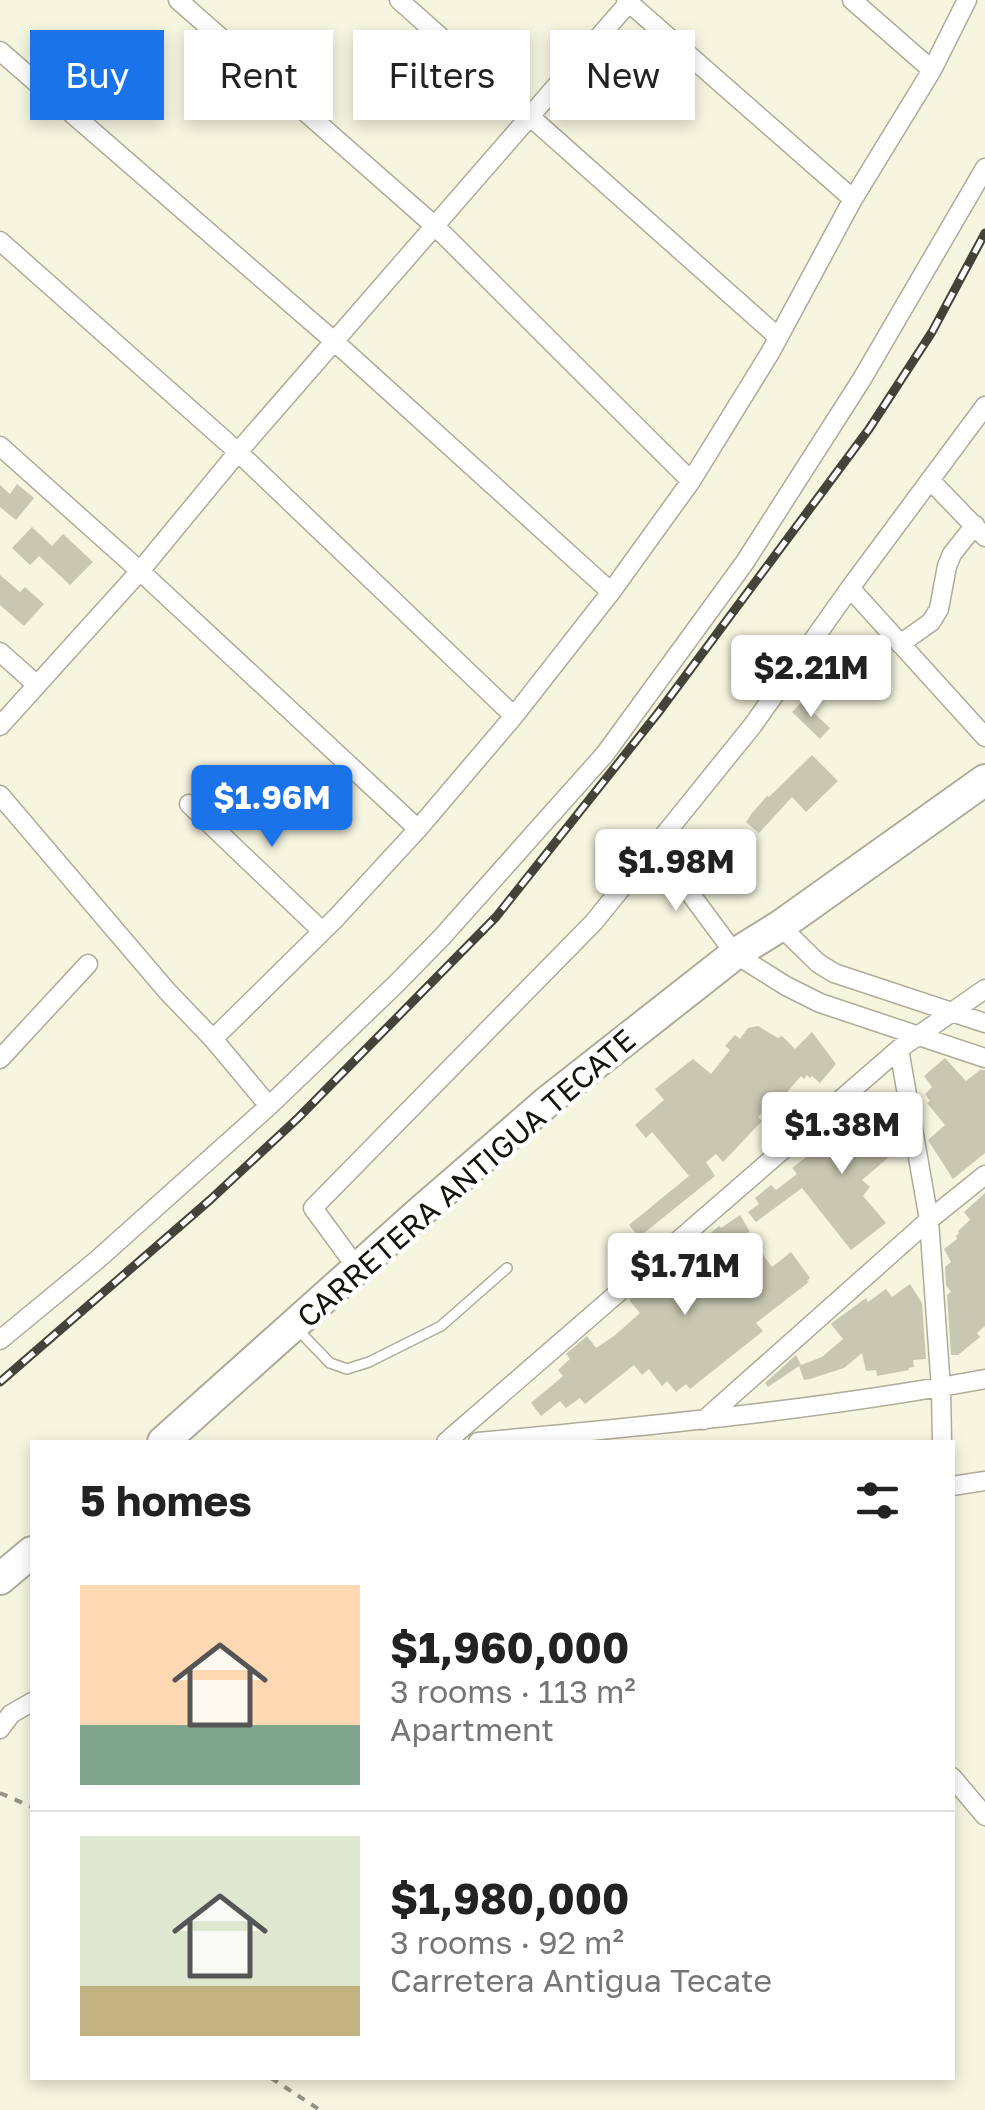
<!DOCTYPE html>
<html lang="en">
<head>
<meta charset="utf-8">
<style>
  body { margin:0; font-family:"Golos Text",sans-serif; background:#f6f6f6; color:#222; height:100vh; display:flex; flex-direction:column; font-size:38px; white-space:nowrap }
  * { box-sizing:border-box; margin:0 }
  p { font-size:32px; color:#767676 }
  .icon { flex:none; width:55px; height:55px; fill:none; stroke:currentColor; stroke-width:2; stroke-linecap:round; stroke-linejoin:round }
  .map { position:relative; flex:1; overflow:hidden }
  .sheet { position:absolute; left:30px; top:1440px; width:925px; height:640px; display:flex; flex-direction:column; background:#fff; border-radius:0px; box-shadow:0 5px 15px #0003 }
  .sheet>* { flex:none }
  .guide { position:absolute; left:30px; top:30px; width:925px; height:90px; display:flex; gap:20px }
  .price { position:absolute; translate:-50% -85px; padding:0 22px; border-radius:10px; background:#fff; color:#222; font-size:32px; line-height:65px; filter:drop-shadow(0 2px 5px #0008) }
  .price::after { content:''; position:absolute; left:50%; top:60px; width:30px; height:22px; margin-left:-15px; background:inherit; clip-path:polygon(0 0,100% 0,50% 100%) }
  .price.selected { background:#1a73e8; color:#fff }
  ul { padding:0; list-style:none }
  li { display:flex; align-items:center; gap:30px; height:250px; padding:0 50px }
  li+li { border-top:2px solid #e0e0e0 }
  li span { display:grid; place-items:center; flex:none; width:280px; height:200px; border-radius:0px; color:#555 }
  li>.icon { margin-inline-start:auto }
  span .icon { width:120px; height:120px; fill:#fffc; stroke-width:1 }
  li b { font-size:42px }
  h2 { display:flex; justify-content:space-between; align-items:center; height:120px; padding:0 50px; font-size:42px }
  .chip { padding:0 35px; border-radius:0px; background:#fff; box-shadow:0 5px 15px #0003; font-size:35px; line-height:90px }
  .chip.selected { background:#1a73e8; color:#fff }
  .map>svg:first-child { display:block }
  .building { fill:#c8c7b2 }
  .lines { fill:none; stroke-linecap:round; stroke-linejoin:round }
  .service-casing { stroke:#adac99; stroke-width:12 }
  .minor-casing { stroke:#adac99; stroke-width:21 }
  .primary-casing { stroke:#adac99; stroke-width:34 }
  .path { stroke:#939283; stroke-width:4; stroke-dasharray:8 8; stroke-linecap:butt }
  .service { stroke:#fff; stroke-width:9 }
  .minor { stroke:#fff; stroke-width:18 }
  .primary { stroke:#fff; stroke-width:30 }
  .rail-casing { stroke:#444339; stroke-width:9 }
  .rail { stroke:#fff; stroke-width:5; stroke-dasharray:15; stroke-linecap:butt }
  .labels { text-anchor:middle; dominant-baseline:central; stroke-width:9; stroke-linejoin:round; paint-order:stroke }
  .street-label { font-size:30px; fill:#14130c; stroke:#fff }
</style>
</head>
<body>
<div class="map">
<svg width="985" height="2110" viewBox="0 0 985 2110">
  <rect width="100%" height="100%" fill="#f6f5e0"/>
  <path class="building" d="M17,484l17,14 -18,22 -16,-13v-22l10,9z
    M32,527l20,19 11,-12 30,28 -23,23 -31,-29 -9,9 -18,-17z
    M0,575l20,17 5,-5 19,17 -20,22 -24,-21z
    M802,702l28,26 -10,11 -28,-27z
    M812,755l26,26 -32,31 -14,-15 -33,36 -13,-11 6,-9 15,-17 2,1z
    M758,1026l20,12 4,-2 13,13 17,-17 24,32 -16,19 -8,-7 -2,2 -3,-3 -3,4 -3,-3 -19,22 -4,-3 -20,22 4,4 -39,41 -7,-8 -10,8 9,14 -76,61 -10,-12 60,-49 -37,-44 -6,6 -11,-13 29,-25 -9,-11 38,-30 18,15 19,-24 -5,-4 10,-11 5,4 8,-11z
    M945,1058l21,23 14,-11h5v83l-32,26 -25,-39 17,-15 -18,-22 3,-2 -5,-7 7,-7 -8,-11z
    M884,1105l5,5 6,-4 2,2 6,37 -41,35 8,7 -7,9 23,27 -35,27 -49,-62 -46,34 -8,-10 11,-8 -4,-6 16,-13 5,5 21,-16 -5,-6 28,-22 6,-6 5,7z
    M985,1193v133l-8,7 3,4 -22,18h-7l-4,-60 4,-3 -5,-7 -1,-18 6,-5 -7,-13 13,-10 -1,-3 3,-3 -1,-2 12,-11 -6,-8z
    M740,1215l10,17 -3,1 25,34 19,-15 19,26 -3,3 2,1 -53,41 7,8 -73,58 -4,-5 -10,8 -9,-11 -5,5 -13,-17 -7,6 -8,-10 -49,39 -5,-6 -14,10 -6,-7 -19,15 -10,-13 32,-27 -5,-6 12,-11 -4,-5 21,-18 9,12 18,-12 26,-23 -11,-13 90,-74 2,2z
    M910,1284l12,19 4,56 -13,1 1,7 -6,1 1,2 -32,6 -1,-6 -10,1 -4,-18 -18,15 -34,11 -6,1 -5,-14 -31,21 -3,-4 31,-28 5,10 21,-8 21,-18 -12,-15 2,-2 33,-24 2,4 18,-13 6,8z"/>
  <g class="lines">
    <g class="service-casing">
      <path id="service" d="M299,1331l31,32 17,6 22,-7 72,-36 66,-58"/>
    </g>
    <g class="minor-casing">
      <path id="minor" d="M178,0l258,227 255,254
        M399,0l379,337
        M626,0l227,199
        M852,0l80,70
        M0,51l335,291 276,250
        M0,241l238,211 276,264
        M0,446l140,125 278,258
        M931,481l54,56
        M850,588l135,149
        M900,644l31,-22 8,-13 8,-43 5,-12 23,-29
        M0,652l37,33
        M0,726l140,-155 98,-119 393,-452
        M0,795l167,196 46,48 56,67
        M189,804l133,127
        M655,846l80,108 51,32 34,17 165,55
        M780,926l38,37 16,10 151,50
        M213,1039l123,-121 82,-89 96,-113 97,-124 80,-111 79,-128 83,-154 79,-129 35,-70
        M899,1049l30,171 12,169 1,53
        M0,1059l88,-95
        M357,1268l-44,-60 281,-286 159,-197 97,-137 135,-182
        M0,1340l97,-80 172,-154 127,-122 46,-47 163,-183 140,-192 117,-183 123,-211
        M704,1420l225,-200 56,-45
        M446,1442l453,-393 86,-60
        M478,1442c170,-16 339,-32 507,-63
        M952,1486l33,-5
        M0,1729l11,-15 21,-12
        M952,1777l33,39"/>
    </g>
    <g class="primary-casing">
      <path id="primary" d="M163,1442l256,-229 129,-112 187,-147 45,-28 205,-146
        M0,1579l32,-27"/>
    </g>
    <path class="path" d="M0,1793l32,14
      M271,2078l49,32"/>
    <use href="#service" class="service"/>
    <use href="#minor" class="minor"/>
    <use href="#primary" class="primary"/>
    <g class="rail-casing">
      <path id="rail" d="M0,1382l210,-182 88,-82 198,-201 162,-204 211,-284 63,-97 53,-99"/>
    </g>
    <use href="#rail" class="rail"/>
  </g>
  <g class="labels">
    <g class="street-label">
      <text transform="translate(466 1178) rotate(-41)">CARRETERA ANTIGUA TECATE</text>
    </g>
  </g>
</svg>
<b class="price" style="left:811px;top:720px">$2.21M</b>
<b class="price selected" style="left:272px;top:850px">$1.96M</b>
<b class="price" style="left:676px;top:914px">$1.98M</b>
<b class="price" style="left:842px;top:1177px">$1.38M</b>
<b class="price" style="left:685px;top:1318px">$1.71M</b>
<div class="guide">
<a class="chip selected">Buy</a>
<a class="chip">Rent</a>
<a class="chip">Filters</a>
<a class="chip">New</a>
</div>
<section class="sheet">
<h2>5 homes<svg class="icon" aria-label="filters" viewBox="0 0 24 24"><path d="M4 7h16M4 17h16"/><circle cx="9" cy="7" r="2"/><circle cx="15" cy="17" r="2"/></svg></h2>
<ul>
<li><span style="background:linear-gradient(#ffd9b3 70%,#7fa58c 0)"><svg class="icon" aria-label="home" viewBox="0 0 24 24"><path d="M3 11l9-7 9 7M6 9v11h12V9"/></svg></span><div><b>$1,960,000</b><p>3 rooms · 113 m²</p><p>Apartment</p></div></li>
<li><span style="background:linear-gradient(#dfe7d0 75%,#c2b280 0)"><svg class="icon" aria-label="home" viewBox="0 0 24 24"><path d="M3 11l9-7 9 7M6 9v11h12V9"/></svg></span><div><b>$1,980,000</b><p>3 rooms · 92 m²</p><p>Carretera Antigua Tecate</p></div></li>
</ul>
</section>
</div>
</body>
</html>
